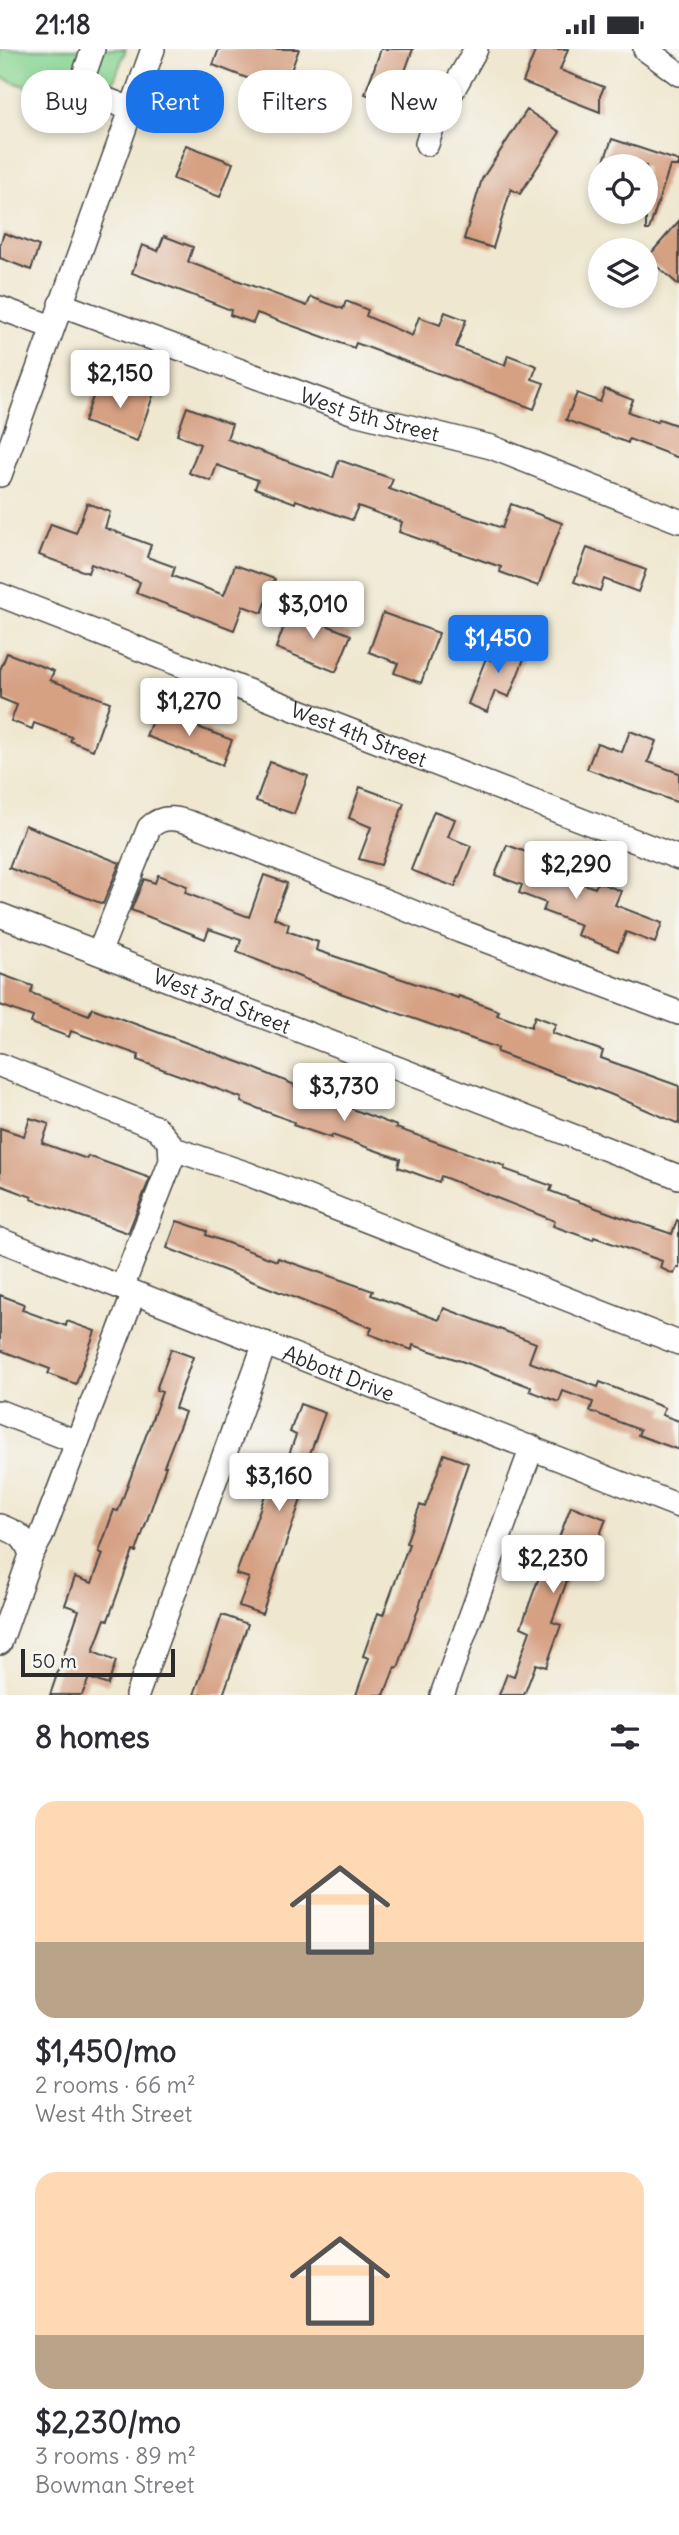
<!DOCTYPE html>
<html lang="en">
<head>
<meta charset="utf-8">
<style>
  body { margin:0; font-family:Delius,sans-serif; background:#f7f7f7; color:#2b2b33; height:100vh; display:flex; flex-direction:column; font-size:26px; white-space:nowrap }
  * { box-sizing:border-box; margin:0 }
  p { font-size:23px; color:#7c7c81 }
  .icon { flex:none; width:38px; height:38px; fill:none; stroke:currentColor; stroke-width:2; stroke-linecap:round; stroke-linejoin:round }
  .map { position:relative; height:1646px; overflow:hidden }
  .details { display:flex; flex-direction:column; background:#fff; flex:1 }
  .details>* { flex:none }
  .banner { position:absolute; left:21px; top:21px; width:637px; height:63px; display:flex; gap:14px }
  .fabs { position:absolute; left:588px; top:105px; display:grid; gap:14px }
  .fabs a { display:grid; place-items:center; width:70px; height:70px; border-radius:50%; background:#fff; box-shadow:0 4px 10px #0003; font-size:35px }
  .scale { position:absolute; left:21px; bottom:18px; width:154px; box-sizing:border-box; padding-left:7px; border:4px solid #2b2b2b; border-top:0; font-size:19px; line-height:24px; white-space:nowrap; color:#2b2b2b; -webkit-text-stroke:5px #f6f6f2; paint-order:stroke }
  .price { position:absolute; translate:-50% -60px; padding:0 16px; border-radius:7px; background:#fff; color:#222; font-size:23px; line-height:46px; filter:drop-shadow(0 2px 4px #0008) }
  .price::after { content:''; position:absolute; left:50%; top:42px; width:21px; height:16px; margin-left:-10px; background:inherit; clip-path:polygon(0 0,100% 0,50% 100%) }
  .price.on { background:#1a73e8; color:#fff }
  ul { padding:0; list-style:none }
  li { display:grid; align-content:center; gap:14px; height:371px; padding:0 35px }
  li span { display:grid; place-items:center; height:217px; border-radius:21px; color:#555 }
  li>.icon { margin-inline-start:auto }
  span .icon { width:126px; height:126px; fill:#fffc; stroke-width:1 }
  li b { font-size:30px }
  h2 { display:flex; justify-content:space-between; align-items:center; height:84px; padding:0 35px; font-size:30px }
  .pill { padding:0 24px; border-radius:28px; background:#fff; box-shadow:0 4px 10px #0003; font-size:24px; line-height:63px }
  .pill.on { background:#1a73e8; color:#fff }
  .status { display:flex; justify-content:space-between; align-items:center; height:49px; padding:0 35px; background:#fff; direction:ltr }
  .status svg { height:19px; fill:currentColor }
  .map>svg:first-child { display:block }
  .green { fill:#87d492; stroke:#59805e; stroke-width:2 }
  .building { fill:#d6a083 }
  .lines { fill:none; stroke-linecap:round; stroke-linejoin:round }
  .minor-casing { stroke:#484744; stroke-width:26 }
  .minor { stroke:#fff; stroke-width:23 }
  .labels { text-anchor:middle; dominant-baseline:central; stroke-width:7; stroke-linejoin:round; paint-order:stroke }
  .street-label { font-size:21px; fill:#2b2b2b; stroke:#f6f6f2 }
</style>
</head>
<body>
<div class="status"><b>21:18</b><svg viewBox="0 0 49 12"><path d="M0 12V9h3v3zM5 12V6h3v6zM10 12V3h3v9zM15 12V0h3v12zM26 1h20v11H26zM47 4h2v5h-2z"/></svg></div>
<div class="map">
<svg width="679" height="1646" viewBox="0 0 679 1646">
  <rect width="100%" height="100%" fill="#f6f6f2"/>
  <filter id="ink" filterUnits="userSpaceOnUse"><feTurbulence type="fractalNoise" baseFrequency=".0143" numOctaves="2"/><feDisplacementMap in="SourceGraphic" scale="14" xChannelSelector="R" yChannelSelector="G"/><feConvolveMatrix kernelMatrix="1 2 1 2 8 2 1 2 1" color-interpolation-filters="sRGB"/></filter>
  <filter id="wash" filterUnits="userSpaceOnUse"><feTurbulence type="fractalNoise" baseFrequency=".00686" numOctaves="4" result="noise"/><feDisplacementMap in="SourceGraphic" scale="28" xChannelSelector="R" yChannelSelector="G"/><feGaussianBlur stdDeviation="1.57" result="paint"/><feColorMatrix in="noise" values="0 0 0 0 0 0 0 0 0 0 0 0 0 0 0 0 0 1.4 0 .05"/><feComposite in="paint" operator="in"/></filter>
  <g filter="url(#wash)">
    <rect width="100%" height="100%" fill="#efe7cf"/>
    <path class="green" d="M0,0h126l-25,66 -101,-38z"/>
    <g id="blocks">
      <path class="building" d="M219,0h80l-16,43 -70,-27z
        M381,0h32l-20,55 -28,-10z
        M536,0h32l-8,21 44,17 -4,9v16l-77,-30z
        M527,61l33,22 -40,62 -9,-5 -18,59 -29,-9 18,-60z
        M612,90l67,22v5h-9l-21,64h-3v-64h-44z
        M186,96l47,18 -13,34 -47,-18z
        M679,172v64l-32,-27z
        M4,184l35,13 -8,24 -31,-12v-13z
        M164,187l29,11 -5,15 119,44 4,-9 32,12 3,-8 22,9 -2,6 46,20 7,-19 21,8 5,-13 21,8 -10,27 49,18 3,-10 29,11 -5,13 12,4 -10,26 -178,-66 -2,5 -97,-35 -4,10 -23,-8 1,-5 -28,-11 -71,-26 10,-28 16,6z
        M98,334l28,10 3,-9 25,9 -17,48 -53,-19z
        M605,340l28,11 -5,12 29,10 2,-3 20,7v32l-50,-19 -1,4 -62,-23 11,-27 23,9z
        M187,358l45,17 -5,15 106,39 6,-18 54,19 -4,10 113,39 9,-24 51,19 -24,63 -38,-14 1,-5 -102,-35 3,-10 -44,-16 -6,14 -56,-20 -1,3 -40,-15 3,-8 -41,-15 -6,16 -22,-8 11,-29 -23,-9z
        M87,454l23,9 -5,16 46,17 -4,12 28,10 -3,9 52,19 11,-30 40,14 -13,34 -19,-7 -9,24 -98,-37 4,-11 -49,-18 -3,9 -49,-18 12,-31 25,9z
        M587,499l59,22 -8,22 -34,-13 -4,12 -26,-9z
        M290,561l61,25 -15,37 -60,-24z
        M383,564l56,20 -18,50 -27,-10 4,-10 -29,-11z
        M499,591l28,11 -18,46 -14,-6 -8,21 -19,-8 18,-46 5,2z
        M7,604l47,18 -4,9 60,22 -17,48 -23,-9 2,-4 -38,-14 -2,6 -21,-8 6,-16 -17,-7v-28z
        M156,662l76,29 -10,25 -76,-29z
        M630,682l26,10 -8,21 31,11v30l-92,-34 10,-26 25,9z
        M270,713l38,14 -14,38 -38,-13z
        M360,738l44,16 -23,62 -22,-6 12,-32 -22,-9z
        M434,762l21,8 -7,18 23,9 -16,41 -44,-17z
        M25,776l95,38 -17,41 -94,-36z
        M507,796l47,17 -4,10 45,16 3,-6 23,9 -6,14 47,18 -7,20 -29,-11 -8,19 -41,-16 4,-10 -38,-14 3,-8 -27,-10 3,-8 -27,-10z
        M158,826l29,11 -2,7 64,24 15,-42 23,8 -13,35 15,6 -2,7 31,11 -2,8 142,48 1,-2 40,15 -2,4 34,12 4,-11 21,8 -4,9 51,18 -2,7 78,28v38l-69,-30 -113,-42 1,-4 -158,-55 -103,-41 4,-12 -32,-11 -4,10 -74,-29 13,-31 11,4z
        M0,925l33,12 -2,7 58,22 3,-7 152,56 51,21 -1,2 103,39 -1,2 109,38 -1,3 48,17 -2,5 65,24 57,19 5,-14 2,1v47l-2,-1 -3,7 -14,-6 2,-7 -68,-24 -1,3 -40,-14 2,-5 -114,-45 -2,6 -41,-15 2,-8 -68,-24 -1,3 -38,-13 1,-3 -53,-20 1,-4 -105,-38 2,-5 -68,-24 -2,6 -38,-14 2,-6 -33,-12z
        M30,1069l19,6 -7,19 45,16 1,-3 62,22 -22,55 -97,-34 1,-2 -32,-12v-57l24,8z
        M177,1172l30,10 -1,4 71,26 1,-3 95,33 -2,4 68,25 5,-12 92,35 -7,19 69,25 2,-5 65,26 -3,7 17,6v29l-41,-15 2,-5 -50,-19 3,-9 -30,-11 -4,11 -29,-11 1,-4 -67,-25 -51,-17 -1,5 -43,-16 3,-6 -205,-80z
        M0,1246l24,9 -2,6 44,16 1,-5 28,10 -19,53 -28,-10 2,-5 -50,-19z
        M171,1300l22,8 -18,51 10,4 -21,54h2l-30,86 -3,-1 -25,69 -3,-1 -12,33 23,9 -8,24 -19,-7 -7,17h-32l29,-85 -14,-5 10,-28 17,6 11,-29 -4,-2 15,-42 4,1 44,-119 -6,-2z
        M300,1355l25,9 -17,46 6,2 -52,153 -23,-8 10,-28 -13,-4 38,-103 8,3 14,-39 -6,-3z
        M444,1405l24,9 -70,205 -3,-1 -11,28h-28l13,-37 -6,-2 15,-43 5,2 26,-71 -3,-1 14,-38 5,2z
        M571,1457l35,13 -16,42 -14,-5 -24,66 9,3 -15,42 -10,-3 -12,31h-25l8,-21 7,2 16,-45 -9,-4 26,-72 5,1z
        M222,1566l26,9 -25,71h-29z"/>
    </g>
  </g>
  <g filter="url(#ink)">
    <use href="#blocks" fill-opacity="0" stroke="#484744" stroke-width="2"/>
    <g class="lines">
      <g class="minor-casing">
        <g id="minor">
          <path d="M93,0l-14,40 52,20"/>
          <path d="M645,0l34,25"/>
          <path d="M427,95l6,-19 43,-76"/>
          <path id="s1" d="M60,255l294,109 137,34 188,74"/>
          <path d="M0,259l52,19"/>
          <path d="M0,426l153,-426"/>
          <path id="s2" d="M0,546l679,263"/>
          <path id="s3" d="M0,866l679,262"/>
          <path d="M99,904l50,-125c16,-17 36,-7 55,0l256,103 219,82"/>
          <path d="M0,1016l157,63 13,15 1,18 -49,127"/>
          <path d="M171,1099l77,26 431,169"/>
          <path id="s4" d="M0,1191l679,266"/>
          <path d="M0,1363l77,30"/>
          <path d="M0,1477c18,7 25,10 31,29l-31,88"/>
          <path d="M31,1506l10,-18 93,-244"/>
          <path d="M137,1646l128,-352"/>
          <path d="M442,1646l90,-248"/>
        </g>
      </g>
      <use href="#minor" class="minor"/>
    </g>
  </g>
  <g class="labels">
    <g class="street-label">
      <text stroke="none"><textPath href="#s1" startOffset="329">West 5th Street</textPath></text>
      <text stroke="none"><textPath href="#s2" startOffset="385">West 4th Street</textPath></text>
      <text stroke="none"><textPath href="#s3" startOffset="238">West 3rd Street</textPath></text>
      <text stroke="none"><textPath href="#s4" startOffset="364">Abbott Drive</textPath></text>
    </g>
  </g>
</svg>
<div class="fabs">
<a><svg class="icon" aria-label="locate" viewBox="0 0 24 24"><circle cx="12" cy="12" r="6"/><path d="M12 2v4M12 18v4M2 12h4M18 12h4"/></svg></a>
<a><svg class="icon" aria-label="layers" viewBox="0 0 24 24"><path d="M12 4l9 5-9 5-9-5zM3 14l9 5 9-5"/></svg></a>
</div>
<div class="scale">50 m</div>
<b class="price" style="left:120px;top:361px">$2,150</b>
<b class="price" style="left:313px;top:592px">$3,010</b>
<b class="price on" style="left:498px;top:626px">$1,450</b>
<b class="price" style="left:189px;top:689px">$1,270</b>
<b class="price" style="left:576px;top:852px">$2,290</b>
<b class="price" style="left:344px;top:1074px">$3,730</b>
<b class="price" style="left:279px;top:1464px">$3,160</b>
<b class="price" style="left:553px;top:1546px">$2,230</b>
<div class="banner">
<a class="pill">Buy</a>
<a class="pill on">Rent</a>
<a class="pill">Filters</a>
<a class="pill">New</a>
</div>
</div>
<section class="details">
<h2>8 homes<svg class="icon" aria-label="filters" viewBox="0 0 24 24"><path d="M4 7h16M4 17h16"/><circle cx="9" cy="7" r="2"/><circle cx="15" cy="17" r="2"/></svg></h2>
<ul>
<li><span style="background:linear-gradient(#ffd9b3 65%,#b9a48a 0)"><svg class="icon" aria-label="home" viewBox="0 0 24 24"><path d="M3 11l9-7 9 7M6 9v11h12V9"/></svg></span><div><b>$1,450/mo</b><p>2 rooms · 66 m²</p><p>West 4th Street</p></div></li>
<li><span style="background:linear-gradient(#ffd9b3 75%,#b9a48a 0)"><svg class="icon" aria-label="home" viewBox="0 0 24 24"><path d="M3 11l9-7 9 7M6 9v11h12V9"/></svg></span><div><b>$2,230/mo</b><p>3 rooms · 89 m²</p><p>Bowman Street</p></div></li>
</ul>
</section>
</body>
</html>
